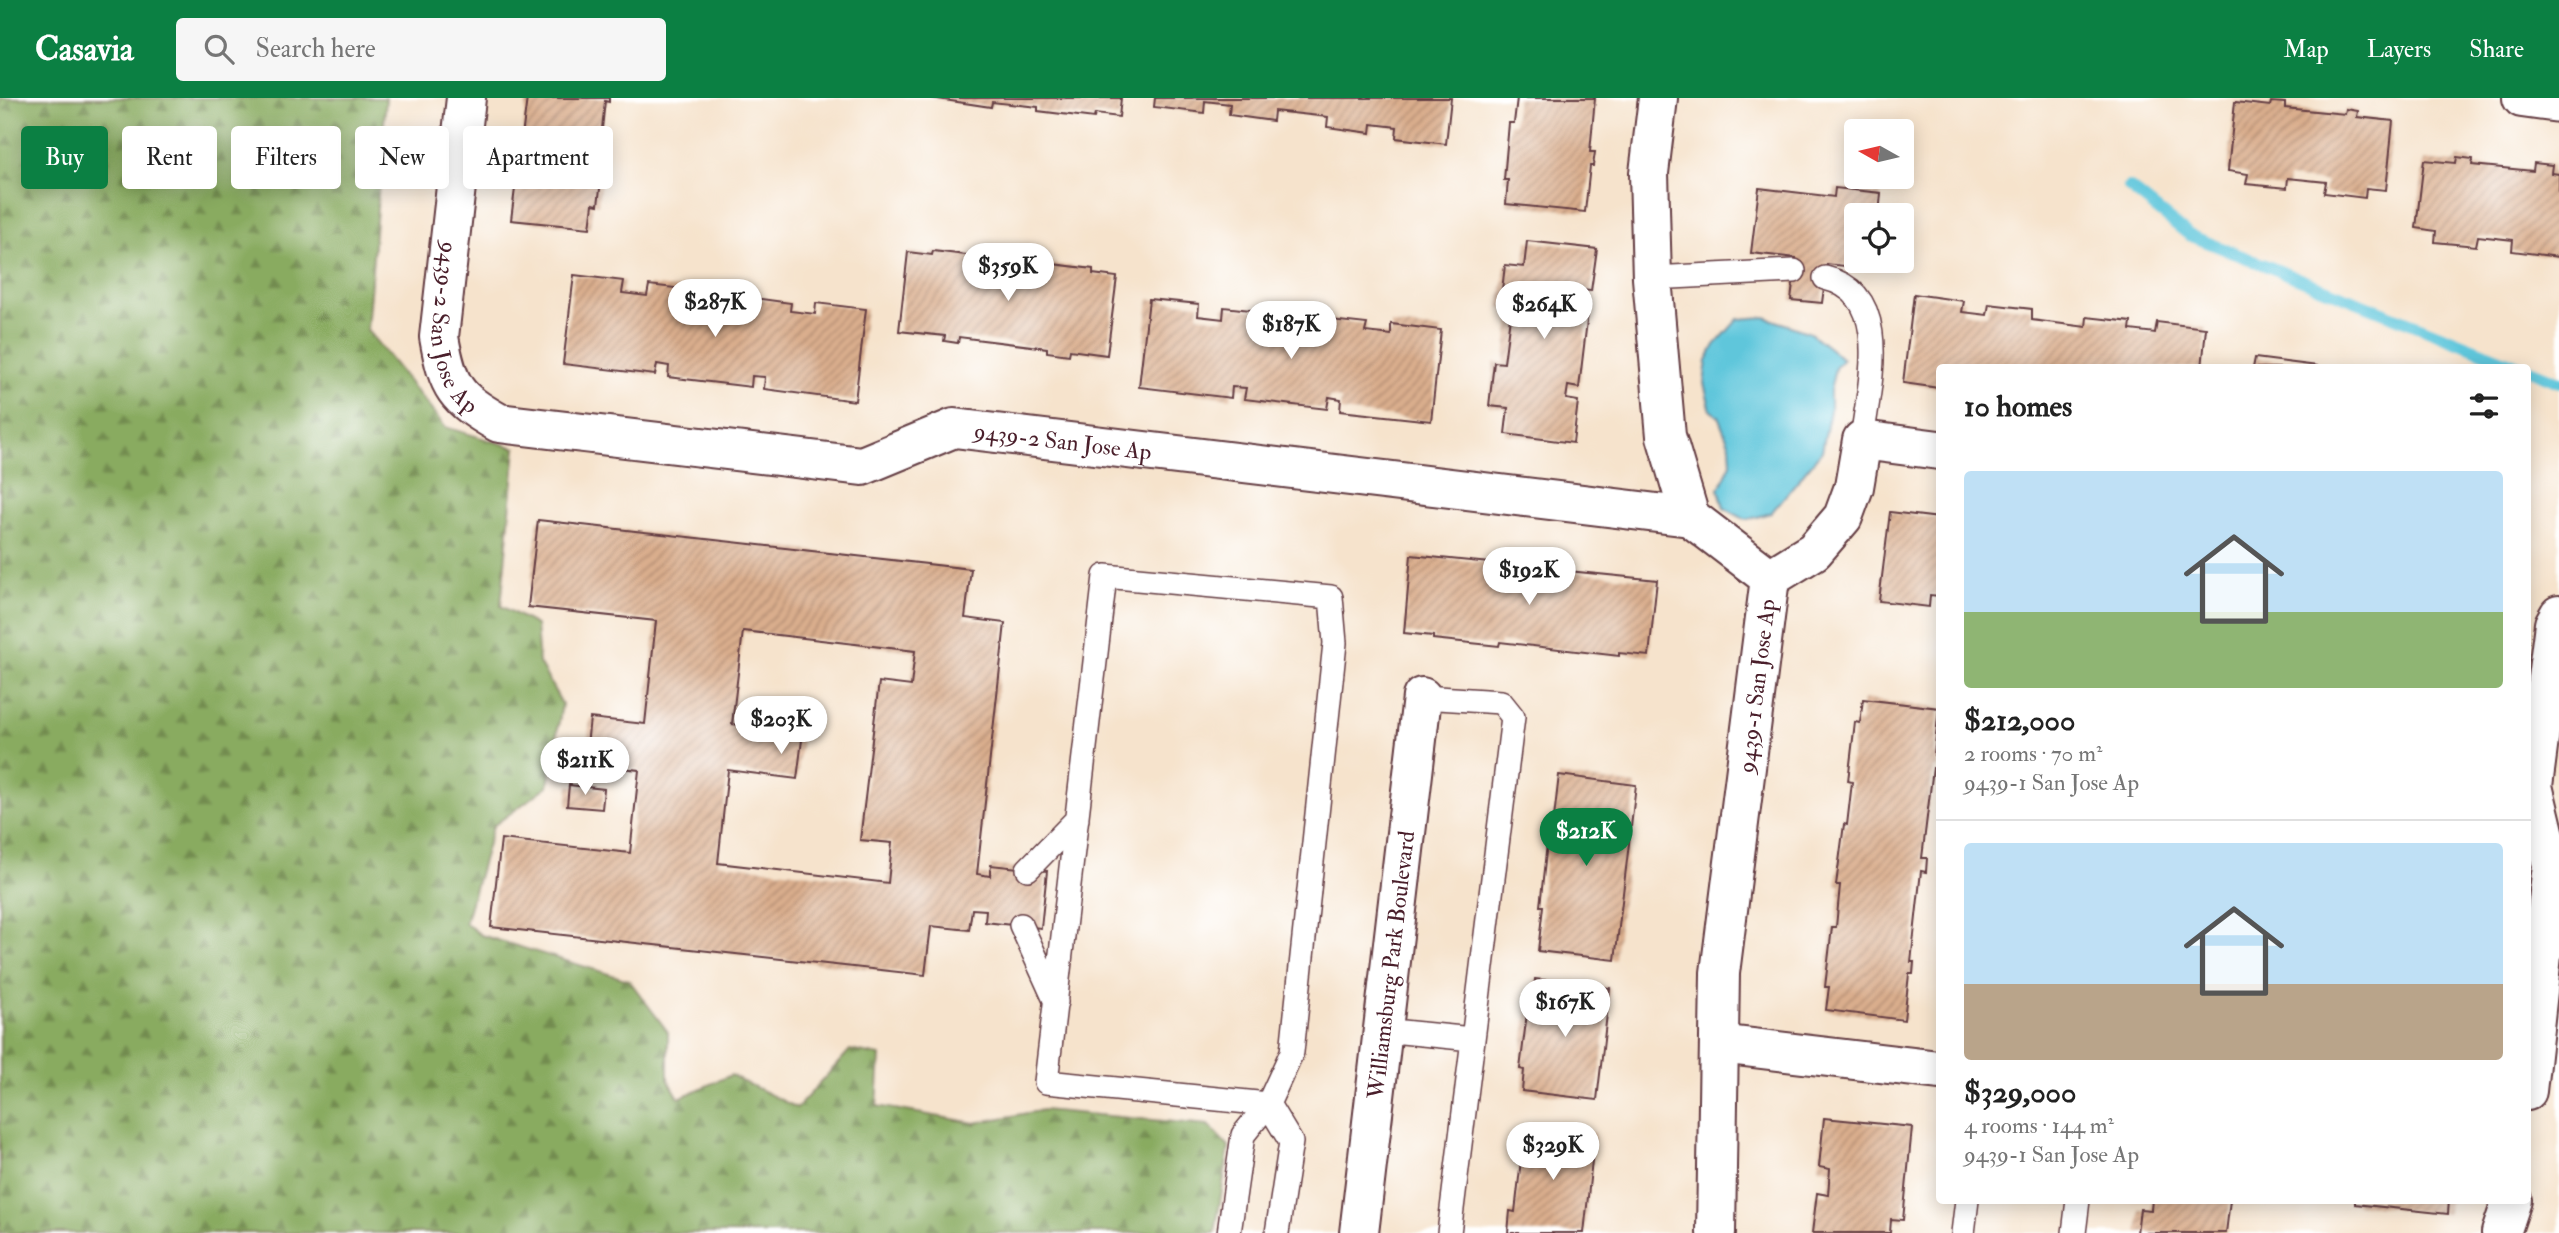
<!DOCTYPE html>
<html lang="en">
<head>
<meta charset="utf-8">
<style>
  body { margin:0; font-family:"IM FELL Double Pica",serif; background:#f6f6f6; color:#222; height:100vh; display:flex; flex-direction:column; font-size:26px; white-space:nowrap }
  * { box-sizing:border-box; margin:0 }
  p { font-size:23px; color:#767676 }
  .icon { flex:none; width:38px; height:38px; fill:none; stroke:currentColor; stroke-width:2; stroke-linecap:round; stroke-linejoin:round }
  .map { position:relative; flex:1; overflow:hidden }
  .side { position:absolute; left:1936px; top:266px; width:595px; height:840px; display:flex; flex-direction:column; background:#fff; border-radius:7px; box-shadow:0 4px 18px #0003 }
  .side>* { flex:none }
  .hud { position:absolute; left:21px; top:28px; width:665px; height:63px; display:flex; gap:14px }
  .needle { width:46px; rotate:278deg }
  .controls { position:absolute; left:1844px; top:21px; display:grid; gap:14px }
  .controls a { display:grid; place-items:center; width:70px; height:70px; border-radius:7px; background:#fff; box-shadow:0 4px 18px #0003; font-size:35px }
  .price { position:absolute; translate:-50% -60px; padding:0 16px; border-radius:24px; background:#fff; color:#222; font-size:23px; line-height:46px; filter:drop-shadow(0 2px 4px #0008) }
  .price::after { content:''; position:absolute; left:50%; top:42px; width:21px; height:16px; margin-left:-10px; background:inherit; clip-path:polygon(0 0,100% 0,50% 100%) }
  .price.on { background:#0b8043; color:#fff }
  ul { padding:0; list-style:none }
  li { display:grid; align-content:center; gap:14px; height:371px; padding:0 28px }
  li+li { border-top:2px solid #e0e0e0 }
  li span { display:grid; place-items:center; height:217px; border-radius:7px; color:#555 }
  li>.icon { margin-inline-start:auto }
  span .icon { width:126px; height:126px; fill:#fffc; stroke-width:1 }
  li b { font-size:30px }
  h2 { display:flex; justify-content:space-between; align-items:center; height:84px; padding:0 28px; font-size:30px }
  .tag { padding:0 24px; border-radius:7px; background:#fff; box-shadow:0 4px 18px #0003; font-size:24px; line-height:63px }
  .tag.on { background:#0b8043; color:#fff }
  header { display:flex; align-items:center; gap:42px; box-sizing:border-box; height:98px; padding:0 35px; background:#0b8043; color:#fff }
  header strong { font-size:33px }
  nav { display:flex; gap:38px; margin-inline-start:auto; font-size:24px }
  .search { width:490px; height:63px; background:#f6f6f6; display:flex; align-items:center; gap:18px; box-sizing:border-box; padding:0 24px; border-radius:7px; color:#767676; font-size:26px }
  .map>svg:first-child { display:block }
  .forest { fill:url(#forest-firs); stroke:#6a6546; stroke-width:2 }
  .water { fill:#5ec6db; stroke:#547283; stroke-width:2 }
  .lines { fill:none; stroke-linecap:round; stroke-linejoin:round }
  .stream { stroke:#5ec6db; stroke-width:12 }
  .building { fill:url(#building-hatch); fill-rule:evenodd }
  .service-casing { stroke:#643c43; stroke-width:26 }
  .minor-casing { stroke:#643c43; stroke-width:42 }
  .service { stroke:#fff; stroke-width:23 }
  .minor { stroke:#fff; stroke-width:38 }
  .labels { text-anchor:middle; dominant-baseline:central; stroke-width:6; stroke-linejoin:round; paint-order:stroke }
  .street-label { font-size:23px; fill:#4a1f2b; stroke:#fff }
</style>
</head>
<body>
<header>
<strong>Casavia</strong>
<div class="search"><svg class="icon" aria-label="search" viewBox="0 0 24 24"><circle cx="10" cy="10" r="6"/><path d="M15 15l6 6"/></svg>Search here</div>
<nav><a>Map</a><a>Layers</a><a>Share</a></nav>
</header>
<div class="map">
<svg width="2559" height="1135" viewBox="0 0 2559 1135">
  <defs>
    <pattern id="forest-firs" width="22" height="20" patternUnits="userSpaceOnUse" patternTransform="scale(1.75)"><rect width="22" height="20" fill="#89ab60"/><path d="M5 1l3.5 6h-7zM16 11l3.5 6h-7z" fill="#728b4f"/></pattern>
    <pattern id="building-hatch" width="6" height="6" patternUnits="userSpaceOnUse" patternTransform="scale(1.75)"><rect width="6" height="6" fill="#daae8d"/><path d="M-1 1l2-2M0 6l6-6M5 7l2-2" fill="none" stroke="#b38d73"/></pattern>
  </defs>
  <rect width="100%" height="100%" fill="#fff"/>
  <filter id="ink" filterUnits="userSpaceOnUse"><feTurbulence type="fractalNoise" baseFrequency=".0143" numOctaves="2"/><feDisplacementMap in="SourceGraphic" scale="14" xChannelSelector="R" yChannelSelector="G"/><feConvolveMatrix kernelMatrix="1 2 1 2 8 2 1 2 1" color-interpolation-filters="sRGB"/></filter>
  <filter id="wash" filterUnits="userSpaceOnUse"><feTurbulence type="fractalNoise" baseFrequency=".00686" numOctaves="4" result="noise"/><feDisplacementMap in="SourceGraphic" scale="28" xChannelSelector="R" yChannelSelector="G"/><feGaussianBlur stdDeviation="1.57" result="paint"/><feColorMatrix in="noise" values="0 0 0 0 0 0 0 0 0 0 0 0 0 0 0 0 0 1.4 0 .05"/><feComposite in="paint" operator="in"/></filter>
  <g filter="url(#wash)">
    <rect width="100%" height="100%" fill="#f6e3cc"/>
    <path class="forest" d="M0,0h386l-19,232 78,97 71,21 -15,158 35,19 3,38 23,41 -14,82 -55,40 -28,97 16,12 148,45 39,52v47l11,19 52,-23 66,33 53,-58 30,6 -3,50 98,17 68,-13 165,15 21,22 -14,86h-1215z"/>
    <path class="water" d="M1765,219l45,16 33,26 -8,9 -5,23v19l-8,41 -51,62 -25,7 -22,-12 -5,-19 12,-25 -1,-18 -12,-30 -7,-5 -7,-28 3,-23 8,-15 23,-26z"/>
    <g class="lines">
      <path class="stream" d="M2129,89l60,48 334,133
        M2527,271l32,13"/>
    </g>
    <g id="blocks">
      <path class="building" d="M527,0h82v4l-4,-1 -5,46 5,1 -7,57 -5,-1 -3,24 -79,-8 6,-47h-4l2,-14 4,1z
        M931,0h190l-2,19 -24,-3 -1,4 -56,-7v-4l-46,-5 -1,5z
        M1155,0h296l-5,46 -50,-6 1,-11 -25,-3 -1,9 -44,-6 1,-10 -54,-6 -1,10 -44,-6 1,-11 -25,-3 -1,12 -50,-6z
        M1517,0h78l-5,54h5l-2,14h-3l-5,46 -79,-8 2,-24h-4l5,-57h5z
        M2235,4l35,4 1,-4 14,1v5l60,6 1,-5 12,2 -1,6 36,4 -7,69 -20,-2 -1,10 -41,-5 2,-11 -38,-4 -1,10 -41,-4 2,-10 -20,-3z
        M2457,59l16,2 -1,6 61,6 1,-8 18,2 -1,8 8,1v83l-47,-6 1,-11 -35,-4 -2,10 -41,-4 1,-11 -20,-3 8,-68 32,3z
        M1759,90l75,9 1,-9 46,5 -2,22h-22v46h16l-1,8 -45,-5 -5,39 -31,-3 5,-42 -45,-5z
        M1527,143l70,8 -6,42 -11,-1 -1,13 10,1 -10,84 -11,-2 -2,13 12,2 -5,42 -68,-9 3,-26 -19,-2 5,-44 10,1 7,-54 -11,-2 5,-42 19,2z
        M933,153l57,7v4l46,5v-5l57,7v5l24,3 -10,78 -37,-5 -1,5 -22,-3v-4l-88,-11 -1,6 -14,-2 1,-5 -46,-5 9,-79 24,3z
        M574,177l50,6 -2,12 25,3 2,-11 44,5 -2,10 54,7 2,-10 44,6 -1,8 25,3 1,-11 50,6 -11,92 -91,-12 1,-12 -13,-1 -1,11 -83,-10 1,-11 -12,-2 -2,11 -92,-11z
        M1914,196l50,7 -2,11 25,3 2,-11 43,5v11l54,7 1,-10 44,5 -1,8 25,3 2,-11 49,6 -4,40h-263v20l-36,-5z
        M1149,201l50,5 -1,12 25,3 1,-12 44,5 -1,11 54,6 1,-10 45,5 -2,8 26,3v-11l50,6 -10,91 -91,-10 1,-12 -12,-2 -2,12 -83,-10 2,-11 -14,-1 -1,11 -92,-11z
        M2255,260l62,8v2h-64z
        M1890,414l49,6v78l-9,-1 -1,12 -50,-6z
        M538,422l433,49 -6,49 40,5 -28,251 13,2 1,-11 56,6 -6,57 -56,-6 1,-12 -14,-1 -3,21 -38,-4 -6,49 -434,-48 10,-88 129,14 9,-83 -54,-6 5,-46 55,6 11,-103 -128,-14zM743,533l172,20 -4,35 -32,-4 -19,158 32,3 -4,40 -170,-20 10,-93 69,9 6,-47 -71,-8z
        M1411,457l246,25 -8,76 -30,-3v3l-119,-14 -1,4 -66,-7v-3l-29,-3z
        M1863,601l76,9 -5,47 4,1 -1,12h-4l-11,90h5l-1,14 -5,-1 -10,91h3l-1,12h-4l-5,46 -78,-10 3,-23h-4l7,-60h4l4,-42h-4l8,-61 3,1 5,-43 -4,-1 7,-59 5,1z
        M1559,677l77,10 -21,175 -77,-9 5,-45h-3l10,-89 4,1z
        M569,687l35,4 -2,20 -35,-3z
        M1535,881l75,9 -13,112 -75,-9 2,-21 -4,-1 8,-64 4,1z
        M1824,1020l88,9 -9,93 -12,-1 -1,14h-78l5,-40 11,2 2,-26 -11,-2z
        M1525,1027l70,8 -11,100h-76l2,-22 5,1z
        M2152,1102h78l-4,33h-89l3,-24 11,1z
        M2355,1102h94l-1,14 -93,-10z"/>
    </g>
  </g>
  <g filter="url(#ink)">
    <use href="#blocks" fill-opacity="0" stroke="#643c43" stroke-width="2"/>
    <g class="lines">
      <g class="service-casing">
        <path id="service" d="M1652,180l142,-7
          M1825,180c70,16 43,111 37,162
          M1422,599l79,5 12,15 -64,516
          M1028,771l49,-50
          M1021,827l35,77
          M1382,932l90,9
          M1268,1006l23,38 -14,91
          M1229,1135l14,-98 25,-31 24,-52 43,-409 -4,-46 -226,-21 -59,506 222,22
          M1963,1135l4,-33
          M2074,1135l4,-33"/>
      </g>
      <g class="minor-casing">
        <g id="minor">
          <path id="s1" d="M466,0l-27,239c9,51 16,61 60,86l363,43 92,-38 736,89"/>
          <path d="M1658,0l-9,75 3,105 14,158 24,81 80,61 -50,395 -4,260"/>
          <path d="M2522,0l37,5"/>
          <path d="M1770,480l44,-27 29,-34 11,-30 8,-47 77,10"/>
          <path d="M1719,946l220,26"/>
          <path d="M2527,993l25,-226 -19,-79 21,-162 5,-9"/>
          <path id="s2" d="M1359,1135l63,-536"/>
          <path d="M2501,1135l11,-33"/>
        </g>
      </g>
      <use href="#service" class="service"/>
      <use href="#minor" class="minor"/>
    </g>
  </g>
  <g class="labels">
    <g class="street-label">
      <text stroke="none"><textPath href="#s1" startOffset="234">9439-2 San Jose Ap</textPath></text>
      <text stroke="none"><textPath href="#s1" startOffset="926">9439-2 San Jose Ap</textPath></text>
      <text transform="translate(1757 588) rotate(-83)">9439-1 San Jose Ap</text>
      <text stroke="none"><textPath href="#s2" startOffset="270">Williamsburg Park Boulevard</textPath></text>
    </g>
  </g>
</svg>
<div class="controls">
<a><svg class="needle" viewBox="-14 -14 28 28"><path d="M0-13l5 13h-10z" fill="#e53935"/><path d="M0 13l5-13h-10z" fill="#767676"/></svg></a>
<a><svg class="icon" aria-label="locate" viewBox="0 0 24 24"><circle cx="12" cy="12" r="6"/><path d="M12 2v4M12 18v4M2 12h4M18 12h4"/></svg></a>
</div>
<b class="price" style="left:1008px;top:205px">$359K</b>
<b class="price" style="left:715px;top:241px">$287K</b>
<b class="price" style="left:1544px;top:243px">$264K</b>
<b class="price" style="left:1291px;top:263px">$187K</b>
<b class="price" style="left:1529px;top:509px">$192K</b>
<b class="price" style="left:781px;top:658px">$203K</b>
<b class="price" style="left:585px;top:699px">$211K</b>
<b class="price on" style="left:1586px;top:770px">$212K</b>
<b class="price" style="left:1565px;top:941px">$167K</b>
<b class="price" style="left:1553px;top:1084px">$329K</b>
<div class="hud">
<a class="tag on">Buy</a>
<a class="tag">Rent</a>
<a class="tag">Filters</a>
<a class="tag">New</a>
<a class="tag">Apartment</a>
</div>
<section class="side">
<h2>10 homes<svg class="icon" aria-label="filters" viewBox="0 0 24 24"><path d="M4 7h16M4 17h16"/><circle cx="9" cy="7" r="2"/><circle cx="15" cy="17" r="2"/></svg></h2>
<ul>
<li><span style="background:linear-gradient(#bfe0f5 65%,#8fb573 0)"><svg class="icon" aria-label="home" viewBox="0 0 24 24"><path d="M3 11l9-7 9 7M6 9v11h12V9"/></svg></span><div><b>$212,000</b><p>2 rooms · 70 m²</p><p>9439-1 San Jose Ap</p></div></li>
<li><span style="background:linear-gradient(#bfe0f5 65%,#b9a48a 0)"><svg class="icon" aria-label="home" viewBox="0 0 24 24"><path d="M3 11l9-7 9 7M6 9v11h12V9"/></svg></span><div><b>$329,000</b><p>4 rooms · 144 m²</p><p>9439-1 San Jose Ap</p></div></li>
</ul>
</section>
</div>
</body>
</html>
